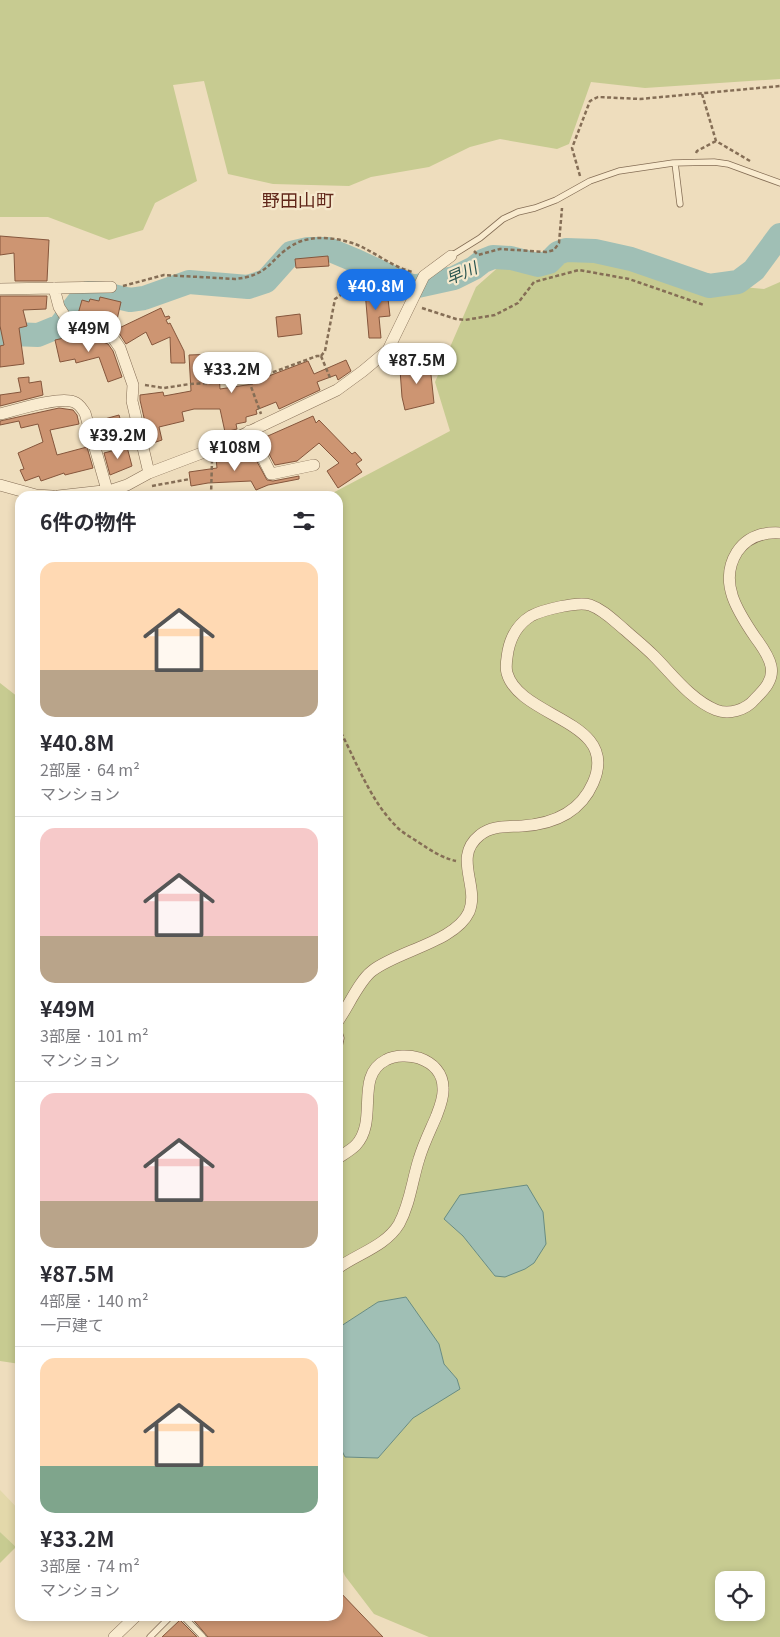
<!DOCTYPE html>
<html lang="ja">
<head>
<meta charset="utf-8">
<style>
  body { margin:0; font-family:Georgia,"Noto Sans JP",serif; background:#f7f7f7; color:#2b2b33; height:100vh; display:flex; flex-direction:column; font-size:19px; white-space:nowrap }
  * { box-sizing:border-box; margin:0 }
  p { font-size:16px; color:#7c7c81 }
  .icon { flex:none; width:28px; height:28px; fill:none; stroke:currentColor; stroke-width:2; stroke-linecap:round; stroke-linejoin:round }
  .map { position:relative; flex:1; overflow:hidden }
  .panel { position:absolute; left:15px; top:491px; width:328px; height:1130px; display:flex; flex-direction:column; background:#fff; border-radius:15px; box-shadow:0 2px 8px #0003 }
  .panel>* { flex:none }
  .tools { position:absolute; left:715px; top:1571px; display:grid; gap:10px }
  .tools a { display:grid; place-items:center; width:50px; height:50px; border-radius:10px; background:#fff; box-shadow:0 2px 8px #0003; font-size:25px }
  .price { position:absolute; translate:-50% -42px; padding:0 11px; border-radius:18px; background:#fff; color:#222; font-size:16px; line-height:32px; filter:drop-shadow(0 1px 2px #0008) }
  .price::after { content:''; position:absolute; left:50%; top:30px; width:15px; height:11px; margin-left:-8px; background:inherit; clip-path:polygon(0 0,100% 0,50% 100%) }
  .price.current { background:#1a73e8; color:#fff }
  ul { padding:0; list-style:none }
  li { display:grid; align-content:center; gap:10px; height:265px; padding:0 25px }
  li+li { border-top:1px solid #e1e1e2 }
  li span { display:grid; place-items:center; height:155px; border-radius:15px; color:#555 }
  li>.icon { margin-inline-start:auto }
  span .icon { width:90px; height:90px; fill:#fffc; stroke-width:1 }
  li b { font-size:21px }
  h2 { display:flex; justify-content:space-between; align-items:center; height:60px; padding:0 25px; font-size:21px }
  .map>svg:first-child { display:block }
  .farmland { fill:#e3d8aa }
  .green { fill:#c7cb91; fill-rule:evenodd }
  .water { fill:#a0bfb5; stroke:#688c82 }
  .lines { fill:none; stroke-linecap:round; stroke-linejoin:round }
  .river { stroke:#a0bfb5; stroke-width:24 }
  .building { fill:#cd9572; stroke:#85563c }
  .lane-casing { stroke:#856e56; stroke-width:7 }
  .street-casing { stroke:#856e56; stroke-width:12 }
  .path { stroke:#856e56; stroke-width:2.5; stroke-dasharray:4 2.5; stroke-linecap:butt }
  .lane { stroke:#f9ebcf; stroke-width:5.5 }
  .street { stroke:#f9ebcf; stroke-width:11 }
  .labels { text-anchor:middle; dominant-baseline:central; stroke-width:4.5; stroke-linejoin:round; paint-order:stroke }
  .water-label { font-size:16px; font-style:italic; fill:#2a5550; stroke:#f5e8cc }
  .quarter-label { font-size:18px; fill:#61271a; stroke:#f5e8cc }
</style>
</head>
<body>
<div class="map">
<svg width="780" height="1637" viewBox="0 0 780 1637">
  <rect width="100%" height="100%" fill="#eeddbd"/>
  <path class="farmland" d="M0,1490l20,21v32l-4,4 -16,-15z"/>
  <path class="green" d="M0,0h780v79l-135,9 -54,-6 -22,62 -12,5 -57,-10 -30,8 -41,20 -58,10 -22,9 -76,-2 -45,-10 -24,-93 -31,4 24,96 -42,22 -12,27 -34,10 -61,-23h-48z
    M561,246l70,12 48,23 85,8 16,-7v1355h-351l-55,-23 -29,-38 -7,-15v-118l7,14 33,1 35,-40 47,-30 -3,-9 -13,-15 -5,-20 -61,-42 -40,26v-832h-11l123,-65 -15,-49 41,-95 26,-23zM444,1219l81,50 -30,7 -32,-40zM724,1580h32v32h-32z
    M0,683l18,14h2v667l-20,-3z
    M0,1532l16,15 -16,16z"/>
  <path class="water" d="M527,1185l16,27 3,32 -12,19 -9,6 -20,8 -10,-1 -32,-40 -19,-17 16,-24z
    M406,1297l33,47 5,20 13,15 3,10 -47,29 -35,40 -33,-1 -7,-14v-115l40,-26z"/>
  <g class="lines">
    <path class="river" d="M0,335l11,-1 27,1 22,-9 19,-25 9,-8h12l30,7 14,-2 45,-16 59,5 18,-6 25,-28 17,-4h20l26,11 59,27 41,-9 20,-10 9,-7 10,-4 18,1 27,7 11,-3 9,-9 8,-3 29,1 36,8 78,27 29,-4 16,-12 26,-35"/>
  </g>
  <path class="building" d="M0,236l49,4 -2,41h-32l-1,-28 -14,2z
    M328,256l1,10 -33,2 -1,-9z
    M387,290l3,26 -11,1 2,21h-12l-4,-47z
    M0,296h47l-1,13 -23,1 4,16 -8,2 5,36 -24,3v-21l4,-1 -4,-19z
    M100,297l21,5 -5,22 -30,-6v-2l-8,-2 4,-14 7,2 1,-3 9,2z
    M161,308l4,9 4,-1 1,2 -4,2 2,4 2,-1 14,28 1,12h-14l-1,-26 -18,8 -6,-13 -20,12 -7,-11 -9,-4 5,-2v3z
    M300,314l2,20 -24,3 -2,-20z
    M82,334l26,10 5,7 9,26 -14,5 -9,-25 -23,6 -1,-4 -15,3 -5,-22z
    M218,354l2,35 33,-5v-2l55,-21 6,13 32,-14 5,11 -13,9 -2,-5 -19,7 3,8 -41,19 -3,-7 -20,8 1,4 -11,3v5l-10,2 1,5 -12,3 -5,-23h-26l-12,3 2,9 -25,6 3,13 -12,4 -10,-44v-5l23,-3 1,4 27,-5 -2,-36z
    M429,356l5,47 -29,7 -3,-13 -2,-27 15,-1v-12z
    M29,377v6l12,-2 2,14 -43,11v-11l21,-3 -3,-14z
    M59,408l14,2 4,5 2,9 -29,6 7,25 30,-8 6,21 -28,7 -1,-2 -23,8 -2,-5 -14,5 -5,-11 4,-1 -6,-16 25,-11 -5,-18 -17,4 -2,-7 -19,4v-4z
    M119,415l3,10 -18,6 -3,-11z
    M313,416l3,7 3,-3 33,34 3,-2 7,8 -6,4 6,8 -24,16 -11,-17 12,-8 -20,-20 -22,18 -22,4 -14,-26z
    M127,447l5,19 -22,9 -6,-22z
    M249,447l18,33 6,1 26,-5v3l-31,6 -12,5 -5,-9 -43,2 -17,3 -2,-14 28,-4 -1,-10 13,-1z
    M338,1590l45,47h-175l-18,-21h148z
    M180,1620l17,17h-35z"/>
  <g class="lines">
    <g class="lane-casing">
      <path id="lane" d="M675,163l5,41
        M451,256l29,-18 23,-19 15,-7 17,-4 21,-8 34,-19 29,-10 54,-8 41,-1 14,2 52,19
        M338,1029l3,9 -3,14
        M183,1616l20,21
        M150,1637l21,-21"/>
    </g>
    <g class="street-casing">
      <path id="street" d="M54,288l5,19 9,14 45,17 7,10 13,37 -1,16 17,72
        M0,289l111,-2
        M0,414c17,-4 59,-18 74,-12 6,2 8,7 11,11l22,77
        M249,431l22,43 43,-9
        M0,485l36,10 16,1
        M58,496l54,-6 15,-5 22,-12 66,-25 122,-58 26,-19 25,-21 36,-74 27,-20
        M338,1021c10,-14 21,-40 34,-50 25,-20 83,-29 97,-59 11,-26 -17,-55 11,-77 12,-10 28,-8 42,-9 31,-2 58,-13 71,-43 28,-63 -73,-64 -86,-110 -2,-7 0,-15 1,-22 3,-15 10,-27 23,-35 11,-6 47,-15 59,-11 14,5 24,16 35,25 10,9 20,17 29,26 18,18 37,44 62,54 13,5 30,0 39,-11 9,-9 19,-19 16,-33 -2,-10 -10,-21 -16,-29 -17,-25 -37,-55 -18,-85 10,-15 26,-20 43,-19
        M338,1158c6,-4 13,-8 18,-13 23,-25 -2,-69 30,-85 9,-5 23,-5 33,-2 14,5 24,15 24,30 1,10 -4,21 -7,29 -6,14 -13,28 -17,42 -7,22 -9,45 -20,65 -13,22 -42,30 -61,44
        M114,1637l22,-21"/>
    </g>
    <path class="path" d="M702,94l14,47 34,20
      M696,153l1,-2 19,-10
      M580,176l-8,-28 18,-47 8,-4 42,2 140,-13
      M474,251l4,4 22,-6 46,3 8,-2 5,-7 3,-35
      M123,286l41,-11 71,4c36,-4 33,-19 58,-34 19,-12 52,-7 71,3 16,8 31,20 49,24
      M422,308l34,11 9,1 30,-5 23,-12 16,-21 45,-12 50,9 75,26
      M321,356l4,-5 10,-52 15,-11 40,-6 14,7
      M321,356l10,24
      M249,381l12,33
      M145,385l19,3 26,-4 59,-3 68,-25h4
      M152,486l38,-7
      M211,496l1,-35
      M338,727c18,33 31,72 58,99 6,7 15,11 22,16 14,9 22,15 38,19"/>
    <use href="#lane" class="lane"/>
    <use href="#street" class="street"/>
  </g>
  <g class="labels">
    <g class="water-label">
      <text transform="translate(461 272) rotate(-23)">早川</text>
    </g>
    <g class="quarter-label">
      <text x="298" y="199">野田山町</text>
    </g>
  </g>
</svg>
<div class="tools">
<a><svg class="icon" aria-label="locate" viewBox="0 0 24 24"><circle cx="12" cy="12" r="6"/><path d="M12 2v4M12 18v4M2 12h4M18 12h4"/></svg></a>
</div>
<b class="price current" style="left:376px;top:311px">¥40.8M</b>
<b class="price" style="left:89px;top:353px">¥49M</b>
<b class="price" style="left:417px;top:385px">¥87.5M</b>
<b class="price" style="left:232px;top:394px">¥33.2M</b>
<b class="price" style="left:118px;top:460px">¥39.2M</b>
<b class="price" style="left:235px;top:472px">¥108M</b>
<section class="panel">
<h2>6件の物件<svg class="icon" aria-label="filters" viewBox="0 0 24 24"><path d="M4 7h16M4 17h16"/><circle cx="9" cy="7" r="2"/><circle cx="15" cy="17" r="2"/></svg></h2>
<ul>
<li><span style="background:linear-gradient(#ffd9b3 70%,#b9a48a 0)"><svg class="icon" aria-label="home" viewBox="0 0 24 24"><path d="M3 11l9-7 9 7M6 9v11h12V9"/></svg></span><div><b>¥40.8M</b><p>2部屋 · 64 m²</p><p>マンション</p></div></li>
<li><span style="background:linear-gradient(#f6c9c9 70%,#b9a48a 0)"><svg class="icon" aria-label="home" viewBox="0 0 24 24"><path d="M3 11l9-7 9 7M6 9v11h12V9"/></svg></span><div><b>¥49M</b><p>3部屋 · 101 m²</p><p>マンション</p></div></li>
<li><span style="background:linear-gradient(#f6c9c9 70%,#b9a48a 0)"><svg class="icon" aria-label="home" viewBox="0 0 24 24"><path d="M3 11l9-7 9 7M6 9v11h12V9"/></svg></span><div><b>¥87.5M</b><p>4部屋 · 140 m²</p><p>一戸建て</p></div></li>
<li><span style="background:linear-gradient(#ffd9b3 70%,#7fa58c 0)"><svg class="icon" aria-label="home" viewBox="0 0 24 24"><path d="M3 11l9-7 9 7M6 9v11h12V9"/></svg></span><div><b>¥33.2M</b><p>3部屋 · 74 m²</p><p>マンション</p></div></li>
</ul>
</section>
</div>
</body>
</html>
